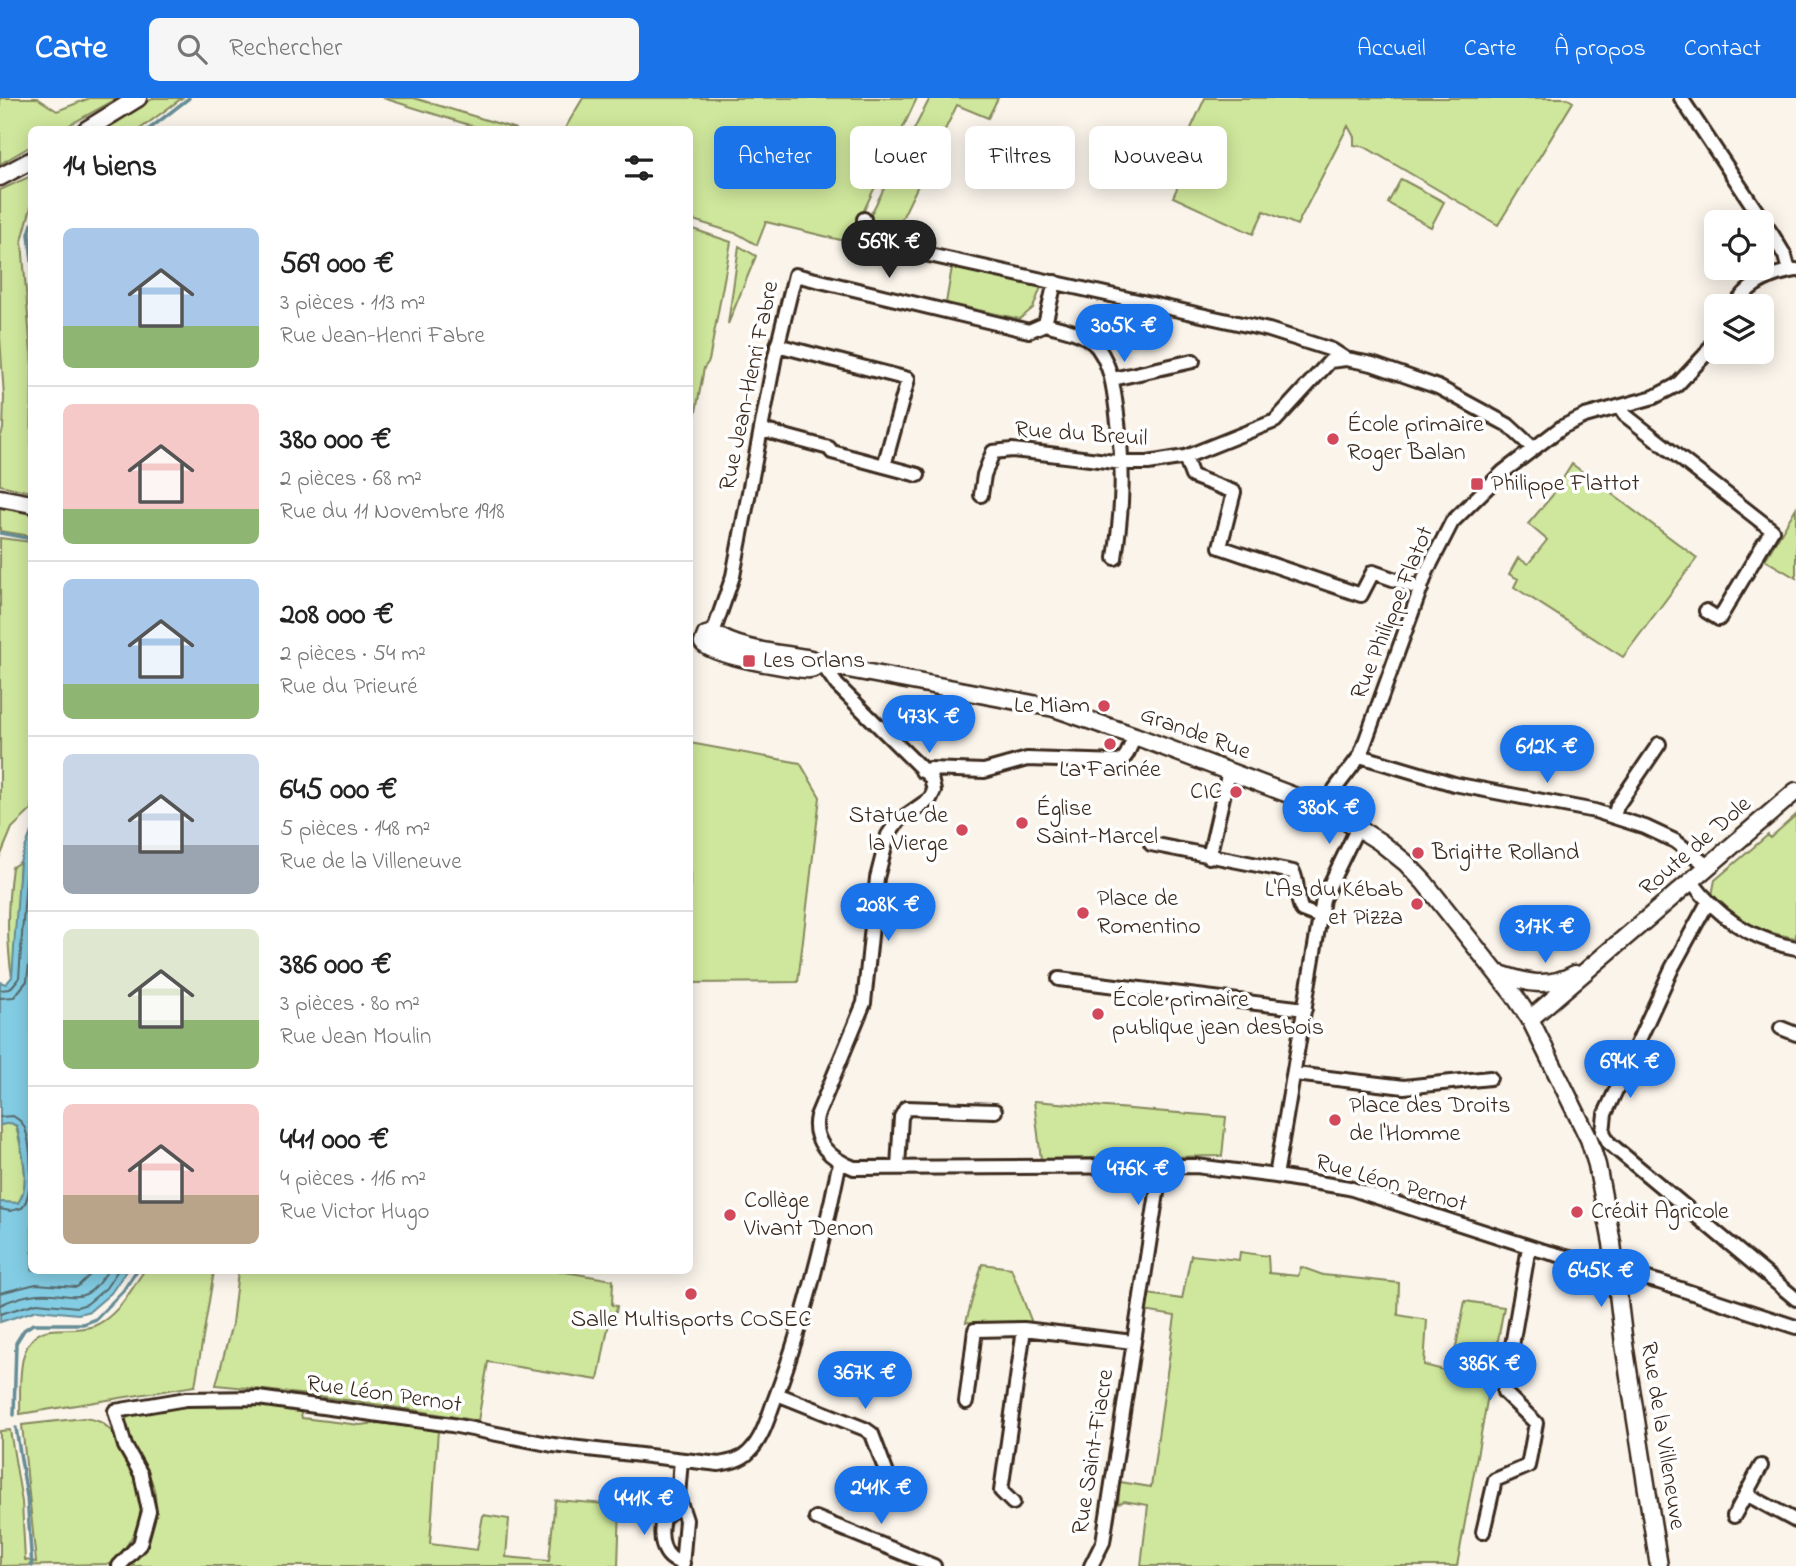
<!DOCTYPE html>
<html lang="fr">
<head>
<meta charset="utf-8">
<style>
  body { margin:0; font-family:"Indie Flower",sans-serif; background:#f6f6f6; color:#222; height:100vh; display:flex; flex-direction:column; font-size:26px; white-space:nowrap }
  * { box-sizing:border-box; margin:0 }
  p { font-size:23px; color:#767676 }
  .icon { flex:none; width:38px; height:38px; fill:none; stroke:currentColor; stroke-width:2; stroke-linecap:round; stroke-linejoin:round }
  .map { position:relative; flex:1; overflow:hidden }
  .side { position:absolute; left:28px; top:28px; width:665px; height:1148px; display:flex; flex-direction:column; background:#fff; border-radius:10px; box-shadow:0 4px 18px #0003 }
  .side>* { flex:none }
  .top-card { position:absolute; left:714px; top:28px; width:665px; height:63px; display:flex; gap:14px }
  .tools { position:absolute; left:1704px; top:112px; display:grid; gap:14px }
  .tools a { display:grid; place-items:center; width:70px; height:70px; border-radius:10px; background:#fff; box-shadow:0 4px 18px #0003; font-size:35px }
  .price { position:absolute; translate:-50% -60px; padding:0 16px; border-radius:24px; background:#1a73e8; color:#fff; font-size:23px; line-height:46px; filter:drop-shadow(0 2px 4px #0008) }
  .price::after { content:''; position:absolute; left:50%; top:42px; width:21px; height:16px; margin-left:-10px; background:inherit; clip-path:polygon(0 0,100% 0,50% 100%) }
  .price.on { background:#222; color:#fff }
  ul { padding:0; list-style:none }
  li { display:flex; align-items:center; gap:21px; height:175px; padding:0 35px }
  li+li { border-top:2px solid #e0e0e0 }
  li span { display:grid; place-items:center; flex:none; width:196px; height:140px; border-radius:10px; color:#555 }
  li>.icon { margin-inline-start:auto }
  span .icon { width:84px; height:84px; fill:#fffc; stroke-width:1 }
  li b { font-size:30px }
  h2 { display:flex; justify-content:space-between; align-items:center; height:84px; padding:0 35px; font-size:30px }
  .tag { padding:0 24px; border-radius:10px; background:#fff; box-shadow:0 4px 18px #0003; font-size:24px; line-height:63px }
  .tag.on { background:#1a73e8; color:#fff }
  header { display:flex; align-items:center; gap:42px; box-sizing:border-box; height:98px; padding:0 35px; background:#1a73e8; color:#fff }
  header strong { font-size:33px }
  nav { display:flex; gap:38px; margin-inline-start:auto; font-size:24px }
  .search { width:490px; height:63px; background:#f6f6f6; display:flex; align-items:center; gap:18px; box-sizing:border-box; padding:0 24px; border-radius:10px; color:#767676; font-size:26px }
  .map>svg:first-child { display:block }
  .green { fill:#cfe79c; stroke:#85885d; stroke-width:2 }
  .water { fill:#83cde4; stroke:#668c95; stroke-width:2 }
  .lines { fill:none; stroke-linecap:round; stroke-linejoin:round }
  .shore { stroke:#586b6d; stroke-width:2 }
  .stream { stroke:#668c95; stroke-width:3.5 }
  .minor-casing { stroke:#3b2a1e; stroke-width:18 }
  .major-casing { stroke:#3b2a1e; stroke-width:21 }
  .minor { stroke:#fff; stroke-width:12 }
  .major { stroke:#fff; stroke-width:16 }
  .poi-dot { fill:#d1495b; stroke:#fff; stroke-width:2.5 }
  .labels { text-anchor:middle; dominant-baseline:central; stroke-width:7; stroke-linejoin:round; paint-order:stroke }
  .street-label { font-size:24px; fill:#3b2a1e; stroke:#fff }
  .poi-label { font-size:24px; fill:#3b2a1e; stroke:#fff; text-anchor:start }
</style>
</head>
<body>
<header>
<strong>Carte</strong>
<div class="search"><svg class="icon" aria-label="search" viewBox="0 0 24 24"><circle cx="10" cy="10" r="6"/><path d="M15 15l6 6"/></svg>Rechercher</div>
<nav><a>Accueil</a><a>Carte</a><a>À propos</a><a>Contact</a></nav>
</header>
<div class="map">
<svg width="1796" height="1468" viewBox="0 0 1796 1468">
  <rect width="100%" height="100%" fill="#faf4eb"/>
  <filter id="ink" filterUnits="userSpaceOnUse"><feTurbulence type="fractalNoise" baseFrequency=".0143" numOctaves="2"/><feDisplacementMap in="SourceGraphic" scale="14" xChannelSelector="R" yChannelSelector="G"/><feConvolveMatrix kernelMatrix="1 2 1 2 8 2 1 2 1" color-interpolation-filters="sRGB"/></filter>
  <g filter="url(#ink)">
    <path class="green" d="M0,0h37l20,13 33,-13h28l-56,31 -30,1 -1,16 -31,18z
      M154,0h28l-42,31 -40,1z
      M383,0h31l102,31h-34z
      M583,0h334l-68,144 -83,-20 -9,23 -19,-11 -48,-15v-89h-126z
      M930,0h68l-10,20 -31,-13 -67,138 -17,-7 -4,-18z
      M1205,0h361l7,4 -75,123 -133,-78 -11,-2v-8l-6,-11 -51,99 -33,-14 -11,23 -80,-37 19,-42 -11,-5z
      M31,78v31l-9,34 10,125 -1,126 -31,-7v-47l3,-9 1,-32 -4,-60v-147z
      M1401,81l43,23 -13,25 -43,-24z
      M690,130l41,14 -22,119 -5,7 -14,76z
      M739,148l17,10 -28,68z
      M952,169l89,20 -8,21 -13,11 -74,-16z
      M1572,366l125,94 -74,99 -109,-70 4,-8 -9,-5 9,-16 10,6 19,-24 -19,-16 24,-28z
      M0,410l31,6v22l-31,-5z
      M1796,410v70l-31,-18z
      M0,440l31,4 1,267 -20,19 -12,29z
      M690,645l110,20 20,34 -22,185 -108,1z
      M1796,717v123c-32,-5 -62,-17 -84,-43l3,-15 53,-45 2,3z
      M20,764l-6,102 -2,13c-6,-37 -5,-72 0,-110z
      M1034,1003l192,16 -4,39 -181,3z
      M11,1025l5,3c5,22 16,58 2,77l-18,-1v-77z
      M1240,1154l28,4 1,17 29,3 3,-9 22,8 76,8 -1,32 29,5 -3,45 27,7 14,-71 39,6 -47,259h-316l7,-61 -24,-4 -6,3 2,-22 31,5 24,-171 -31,-5 4,-17 34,5 9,-44 48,5z
      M982,1166l29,4 21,55 -66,-1z
      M144,1173h70l-19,115 -175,28c1,-27 -6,-79 30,-84 14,-2 30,1 44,-4 24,-10 36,-35 50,-55z
      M559,1173l54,9 -1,25 5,1 -1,6h-5l-13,68 -110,-18 -10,59c-87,-16 -175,-28 -262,-36l16,-61 6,-53z
      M247,1304l53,8 2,8 58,7 18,-2 60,7 -8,114 47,6 6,-35 26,4 -3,38 43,4 6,-61 65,5 -2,61h-487c20,-25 33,-60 18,-91 -10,-22 -19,-29 -24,-55 13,-17 98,-17 122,-18z
      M84,1320c5,1 12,2 16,4 19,9 44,64 42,85 -1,20 -17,43 -30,57l-112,2v-135l10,-1 12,72 3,58 11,2 -14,-137z"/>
    <path class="water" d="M31,734l1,438 94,1 -15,22 -21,18 -12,3 -41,-4 -37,12v-120l18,1c14,-19 3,-55 -1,-77l-6,-3 -11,2v-143l6,2 6,-7 8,-115z"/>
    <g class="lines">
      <path class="shore" d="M0,892l10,-1 9,-11 8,-114 5,-13
        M0,900l14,-1 13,-16 5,-44
        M0,1019l13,-1c3,2 7,4 9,7 11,15 12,71 0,85l-12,3 -10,-2
        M0,1195l36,-9 41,3 18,-17
        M0,1207c11,-5 25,-10 37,-11 37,-3 45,17 71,-24
        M0,1216l37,-11 40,4 10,-3 19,-16 12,-18"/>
      <path class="stream" d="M148,32l41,-32
        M32,126l-3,10 3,27
        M0,435l32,6
        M14,1317l2,-72 8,-13 9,-6h50l13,-5 27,-28 14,-21
        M16,1330l11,69 5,69"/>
      <g class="minor-casing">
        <path id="minor" d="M1681,0l92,138 12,20 4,15
          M864,121v8l4,11 16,7 385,85 63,20 14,9
          M1762,139v6
          M1735,208c13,-22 35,-32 61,-36
          M1045,226c17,5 41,8 53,24 14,20 16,43 19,66 7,54 6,91 -2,144
          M1113,281l80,-18
          M1620,309l5,8 147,115 -53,89 -13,-8
          M762,332l67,18 3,4 52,14 24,-87 -131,-34
          M1185,359l7,19 42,16 -14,55 141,48 12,-23 48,17
          M884,368l34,9
          M981,397l3,-20 9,-23 19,-2 37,4 74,9h25l37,-6 90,-36 55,-60 16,-2 26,5 66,23 70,38 25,23
          M713,535l20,-57 42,-220 20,-81 234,56 16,-7 10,-42
          M822,566l15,21 94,93 3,13 -4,8 -33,23 -9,13 -11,43 -13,125 -47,113c-6,26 14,43 37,52l342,-2 80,10 73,12 191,62 119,32 137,45
          M1360,658l94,28 141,27 50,16 30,14 34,26
          M922,673l7,-2 55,2 43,-12 94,3 6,-8 8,-18
          M1328,711l7,-20 25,-33 67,-185 25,-49 51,-50 59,-45 23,-11 69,-19 23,-12 28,-30 12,-19
          M1614,719l3,-11 42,-62
          M1151,746l142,28c6,12 2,25 9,38l18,7
          M1209,759l20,-86
          M1692,784c26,35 60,58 104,66
          M1708,804l-36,66 -67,146 -2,18 6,11 187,156
          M1059,881l246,30
          M1781,930l15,6
          M1295,976l109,13 86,-9
          M898,1069l3,-50 5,-9 89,3
          M1276,1078l47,-277 35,-72
          M777,1296l88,35 7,5 21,56
          M966,1304l9,-72 49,-1 109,13
          M681,1362l-3,36 8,24 -4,46
          M1746,1396l50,27
          M1013,1405l-12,-12 23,-162
          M681,1410l-9,3 -9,7c-4,18 -2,41 20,45
          M1734,1418l27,-50
          M816,1420l118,48
          M1483,1434l12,-52 33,-14 8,-43 -32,-31 25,-145
          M119,1468l21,-22 9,-33 -8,-37 -16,-28 -10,-35 71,-12 72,-1 194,27 101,20 166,19c11,-2 22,-4 30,-12 14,-14 19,-35 26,-53 28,-74 47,-151 63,-229l3,-7
          M1091,1468l12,-24 58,-375"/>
      </g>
      <g class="major-casing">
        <path id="major" d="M86,32l52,-32
          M0,79l32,-17
          M0,400l32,6
          M703,545l3,-8 7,-2c26,18 67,20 98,26l11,5 232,44 81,28 193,73 52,33 26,21 18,19 90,113 16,24 59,120 8,26 15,78 12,101 35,222
          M703,545c7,12 86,25 103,26 6,1 10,-2 16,-5
          M1497,875c29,10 50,16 78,1
          M1530,921l266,-228"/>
      </g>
      <use href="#minor" class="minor"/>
      <use href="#major" class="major"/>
    </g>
  </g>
  <g class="poi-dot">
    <circle cx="1333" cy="341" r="7"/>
    <rect x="1470" y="379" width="14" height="14" rx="3.5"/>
    <rect x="742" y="556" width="14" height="14" rx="3.5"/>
    <circle cx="1104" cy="608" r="7"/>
    <circle cx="1110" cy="646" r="7"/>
    <circle cx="1236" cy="694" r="7"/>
    <circle cx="1022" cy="725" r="7"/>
    <circle cx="962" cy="732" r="7"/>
    <circle cx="1418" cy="755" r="7"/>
    <circle cx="1417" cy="806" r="7"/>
    <circle cx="1083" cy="815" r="7"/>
    <circle cx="1098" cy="916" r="7"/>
    <circle cx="1335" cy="1022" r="7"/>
    <circle cx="1577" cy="1114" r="7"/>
    <circle cx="730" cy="1117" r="7"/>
    <circle cx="691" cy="1196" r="7"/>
  </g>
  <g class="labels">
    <g class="street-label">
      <text transform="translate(750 288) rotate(-78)">Rue Jean-Henri Fabre</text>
      <text transform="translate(1081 337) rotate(4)">Rue du Breuil</text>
      <text transform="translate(1393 515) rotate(-68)">Rue Philippe Flatot</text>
      <text transform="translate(1195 636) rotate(20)">Grande Rue</text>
      <text transform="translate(1696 749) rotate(-41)">Route de Dole</text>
      <text transform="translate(1391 1086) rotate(16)">Rue Léon Pernot</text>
      <text transform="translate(384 1297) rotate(8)">Rue Léon Pernot</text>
      <text transform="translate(1662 1338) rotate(81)">Rue de la Villeneuve</text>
      <text transform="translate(1094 1354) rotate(-81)">Rue Saint-Fiacre</text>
    </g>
    <g class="poi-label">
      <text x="1347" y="327">École primaire<tspan x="1347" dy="28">Roger Balan</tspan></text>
      <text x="1491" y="386">Philippe Flattot</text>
      <text x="763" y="563">Les Orlans</text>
      <text x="1090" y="608" text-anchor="end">Le Miam</text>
      <text x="1110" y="672" text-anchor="middle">La Farinée</text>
      <text x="1222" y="694" text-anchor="end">CIC</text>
      <text x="1036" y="711">Église<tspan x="1036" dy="28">Saint-Marcel</tspan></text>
      <text x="948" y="718" text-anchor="end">Statue de<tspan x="948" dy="28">la Vierge</tspan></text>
      <text x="1432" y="755">Brigitte Rolland</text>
      <text x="1403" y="792" text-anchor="end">L'As du Kébab<tspan x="1403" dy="28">et Pizza</tspan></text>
      <text x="1097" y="801">Place de<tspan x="1097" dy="28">Romentino</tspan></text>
      <text x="1112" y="902">École primaire<tspan x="1112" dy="28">publique jean desbois</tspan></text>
      <text x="1349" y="1008">Place des Droits<tspan x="1349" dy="28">de l'Homme</tspan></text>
      <text x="744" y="1103">Collège<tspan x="744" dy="28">Vivant Denon</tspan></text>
      <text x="1591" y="1114">Crédit Agricole</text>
      <text x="691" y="1222" text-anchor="middle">Salle Multisports COSEC</text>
    </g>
  </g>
</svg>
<div class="tools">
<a><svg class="icon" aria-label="locate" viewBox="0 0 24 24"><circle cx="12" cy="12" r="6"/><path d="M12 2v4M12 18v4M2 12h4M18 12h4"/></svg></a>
<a><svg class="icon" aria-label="layers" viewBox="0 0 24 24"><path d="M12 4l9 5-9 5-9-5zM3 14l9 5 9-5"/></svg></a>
</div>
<b class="price on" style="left:889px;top:182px">569K €</b>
<b class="price" style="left:1124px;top:266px">305K €</b>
<b class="price" style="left:929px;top:657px">473K €</b>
<b class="price" style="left:1547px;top:687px">612K €</b>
<b class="price" style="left:1329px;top:748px">380K €</b>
<b class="price" style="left:888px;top:845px">208K €</b>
<b class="price" style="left:1545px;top:867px">317K €</b>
<b class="price" style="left:1630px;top:1002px">694K €</b>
<b class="price" style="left:1138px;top:1109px">476K €</b>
<b class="price" style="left:1601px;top:1211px">645K €</b>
<b class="price" style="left:1490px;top:1304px">386K €</b>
<b class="price" style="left:865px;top:1313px">367K €</b>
<b class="price" style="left:881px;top:1428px">241K €</b>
<b class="price" style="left:644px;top:1439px">441K €</b>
<div class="top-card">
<a class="tag on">Acheter</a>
<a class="tag">Louer</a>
<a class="tag">Filtres</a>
<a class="tag">Nouveau</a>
</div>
<section class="side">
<h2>14 biens<svg class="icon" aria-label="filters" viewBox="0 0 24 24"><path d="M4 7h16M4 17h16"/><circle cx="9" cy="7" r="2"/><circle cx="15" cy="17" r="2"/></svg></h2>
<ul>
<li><span style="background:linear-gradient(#a9c7e8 70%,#8fb573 0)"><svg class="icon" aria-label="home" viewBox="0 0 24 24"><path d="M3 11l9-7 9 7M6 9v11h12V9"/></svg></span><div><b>569 000 €</b><p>3 pièces · 113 m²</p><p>Rue Jean-Henri Fabre</p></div></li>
<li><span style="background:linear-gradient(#f6c9c9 75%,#8fb573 0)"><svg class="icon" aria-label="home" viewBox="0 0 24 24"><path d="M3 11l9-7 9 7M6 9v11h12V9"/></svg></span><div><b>380 000 €</b><p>2 pièces · 68 m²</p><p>Rue du 11 Novembre 1918</p></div></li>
<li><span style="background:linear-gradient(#a9c7e8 75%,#8fb573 0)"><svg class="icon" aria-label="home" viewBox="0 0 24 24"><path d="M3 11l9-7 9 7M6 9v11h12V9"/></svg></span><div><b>208 000 €</b><p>2 pièces · 54 m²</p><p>Rue du Prieuré</p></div></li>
<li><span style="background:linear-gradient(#c9d6e8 65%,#9aa5b1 0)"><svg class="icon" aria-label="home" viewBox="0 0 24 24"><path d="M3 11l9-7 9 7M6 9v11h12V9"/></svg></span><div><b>645 000 €</b><p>5 pièces · 148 m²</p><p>Rue de la Villeneuve</p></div></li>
<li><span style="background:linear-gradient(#dfe7d0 65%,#8fb573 0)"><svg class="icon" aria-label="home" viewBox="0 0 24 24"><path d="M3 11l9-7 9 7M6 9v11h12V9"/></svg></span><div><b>386 000 €</b><p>3 pièces · 80 m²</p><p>Rue Jean Moulin</p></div></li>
<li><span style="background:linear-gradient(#f6c9c9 65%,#b9a48a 0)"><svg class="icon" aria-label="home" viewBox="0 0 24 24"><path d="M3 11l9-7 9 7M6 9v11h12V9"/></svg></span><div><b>441 000 €</b><p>4 pièces · 116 m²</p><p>Rue Victor Hugo</p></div></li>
</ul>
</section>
</div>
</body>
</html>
